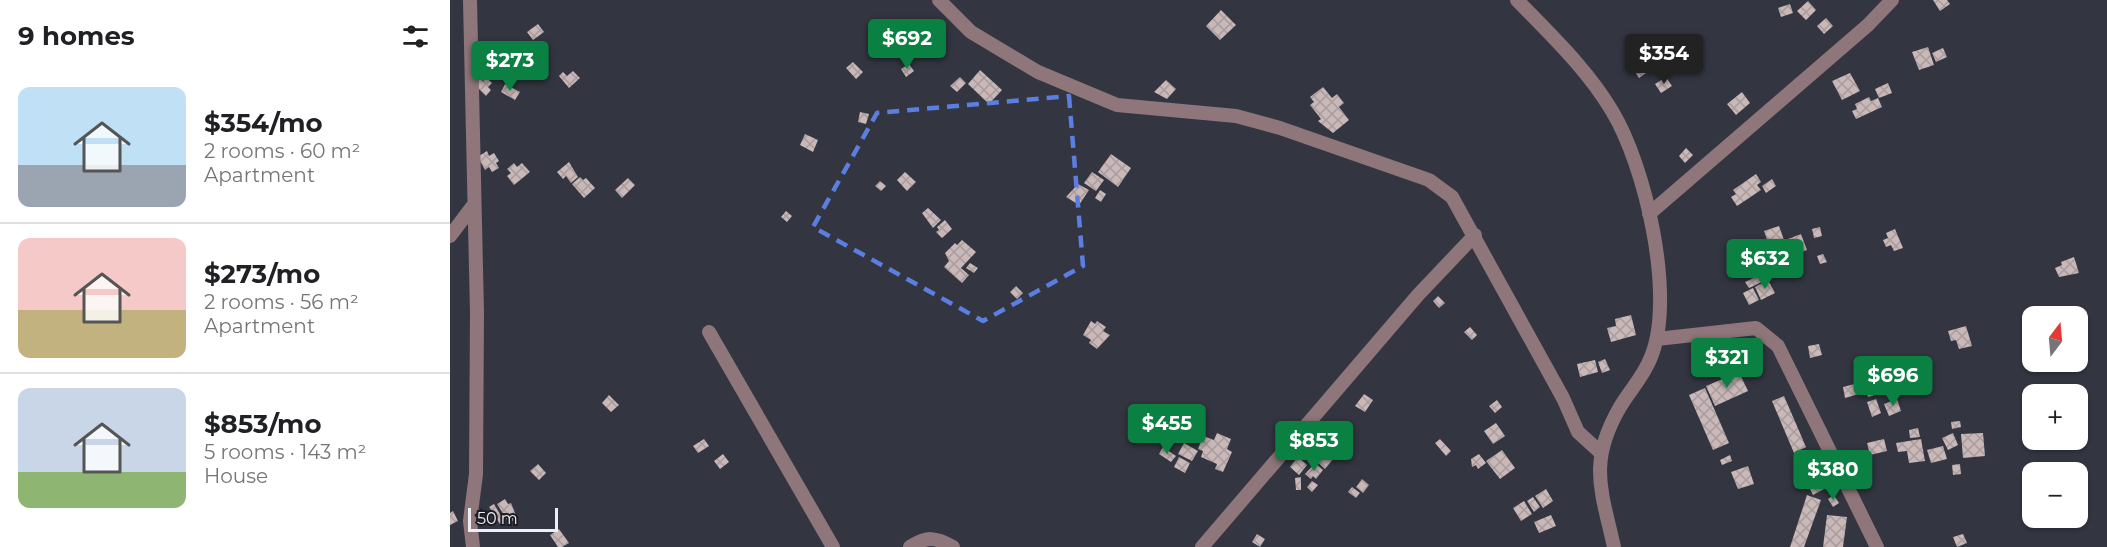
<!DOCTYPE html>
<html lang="en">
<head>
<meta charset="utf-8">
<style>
  body { margin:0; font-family:Montserrat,sans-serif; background:#f6f6f6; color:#202124; height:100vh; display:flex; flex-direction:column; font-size:22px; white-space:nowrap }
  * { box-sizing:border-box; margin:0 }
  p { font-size:20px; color:#757577 }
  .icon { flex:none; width:33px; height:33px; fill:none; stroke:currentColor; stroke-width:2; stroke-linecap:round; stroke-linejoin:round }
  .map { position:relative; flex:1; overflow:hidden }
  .details { display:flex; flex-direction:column; background:#fff; width:450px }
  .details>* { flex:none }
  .needle { width:39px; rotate:16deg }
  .tools { position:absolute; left:1572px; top:306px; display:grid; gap:12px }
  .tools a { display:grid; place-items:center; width:66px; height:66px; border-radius:12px; background:#fff; box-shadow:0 2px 4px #0004; font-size:30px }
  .scale { position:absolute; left:18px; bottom:15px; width:90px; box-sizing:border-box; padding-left:6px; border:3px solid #edeff6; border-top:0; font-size:16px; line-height:21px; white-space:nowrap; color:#edeff6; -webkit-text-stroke:4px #1c1e23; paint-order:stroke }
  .price { position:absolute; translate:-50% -51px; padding:0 14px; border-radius:6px; background:#0b8043; color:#fff; font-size:20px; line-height:39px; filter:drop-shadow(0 2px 3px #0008) }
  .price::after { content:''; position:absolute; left:50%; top:36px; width:18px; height:14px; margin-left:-9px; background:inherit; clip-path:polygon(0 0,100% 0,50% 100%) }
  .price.current { background:#222; color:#fff }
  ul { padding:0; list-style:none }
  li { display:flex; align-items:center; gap:18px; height:150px; padding:0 18px }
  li+li { border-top:2px solid #e0e0e0 }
  li span { display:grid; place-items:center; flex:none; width:168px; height:120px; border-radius:12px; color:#555 }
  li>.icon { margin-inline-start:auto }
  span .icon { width:72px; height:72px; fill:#fffc; stroke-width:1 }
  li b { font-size:26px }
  h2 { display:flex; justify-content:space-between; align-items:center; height:72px; padding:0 18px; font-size:26px }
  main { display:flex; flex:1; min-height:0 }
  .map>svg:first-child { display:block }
  .building { fill:url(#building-cross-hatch) }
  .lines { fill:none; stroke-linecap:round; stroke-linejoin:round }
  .minor { stroke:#8e767a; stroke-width:14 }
  .marked { fill:none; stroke:#5b7ee1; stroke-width:4.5; stroke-dasharray:12 8; stroke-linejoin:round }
</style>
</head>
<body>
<main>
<section class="details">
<h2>9 homes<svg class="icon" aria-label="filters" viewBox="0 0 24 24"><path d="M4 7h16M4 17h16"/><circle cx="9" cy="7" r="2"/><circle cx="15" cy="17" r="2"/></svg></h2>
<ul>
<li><span style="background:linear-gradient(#bfe0f5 65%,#9aa5b1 0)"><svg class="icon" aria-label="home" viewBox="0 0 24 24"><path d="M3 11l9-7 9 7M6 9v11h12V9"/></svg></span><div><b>$354/mo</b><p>2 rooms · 60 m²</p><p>Apartment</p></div></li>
<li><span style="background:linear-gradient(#f6c9c9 60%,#c2b280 0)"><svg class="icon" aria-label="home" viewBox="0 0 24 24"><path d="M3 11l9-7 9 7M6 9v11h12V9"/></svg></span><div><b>$273/mo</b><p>2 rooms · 56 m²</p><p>Apartment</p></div></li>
<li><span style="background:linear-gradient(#c9d6e8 70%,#8fb573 0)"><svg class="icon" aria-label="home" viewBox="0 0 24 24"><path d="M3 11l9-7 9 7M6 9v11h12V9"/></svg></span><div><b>$853/mo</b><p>5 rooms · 143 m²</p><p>House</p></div></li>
</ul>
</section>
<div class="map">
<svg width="1657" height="547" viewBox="0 0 1657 547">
  <defs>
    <pattern id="building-cross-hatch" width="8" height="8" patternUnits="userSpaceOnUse" patternTransform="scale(1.5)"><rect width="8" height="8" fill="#c9b8b7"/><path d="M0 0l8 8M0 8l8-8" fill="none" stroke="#a89c9c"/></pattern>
  </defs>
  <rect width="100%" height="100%" fill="#333641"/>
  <path class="building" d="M1483,0h14l3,4 -10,7z
    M1358,1l8,9 -10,10 -9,-9z
    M1340,4l3,9 -12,4 -3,-9z
    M771,10l15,15 -16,15 -14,-14z
    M1376,18l7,8 -9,8 -7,-8z
    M88,24l6,8 -11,8 -6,-8z
    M1478,47l6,18 -15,5 -7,-18z
    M1493,48l4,9 -11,5 -4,-9z
    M403,62l10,10 -7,7 -10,-11z
    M1192,62l7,9 -10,7 -6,-9z
    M459,64l5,7 -8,6 -5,-8z
    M530,70l22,20 -13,14 -21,-20z
    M123,71l7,7 -11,10 -10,-12 4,-4 4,4z
    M1400,73l10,18 -18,9 -10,-19z
    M510,77l6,6 -9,9 -7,-6z
    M1216,77l6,9 -11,7 -6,-9z
    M30,78l3,3 4,-3 5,5 -4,4 3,3 -5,6 -12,-12z
    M716,80l10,9 -9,10 -13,-7z
    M1438,83l4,10 -13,5 -4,-9z
    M55,84l15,8 -5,8 -14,-8z
    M873,87l9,11 5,-4 7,9 -5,4 10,13 -16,13 -15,-12 3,-2 -11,-14 4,-3 -4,-5z
    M1292,92l8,11 -14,12 -9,-11z
    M1419,97l2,4 7,-3 4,9 -26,12 -4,-8 5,-2 -2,-5z
    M410,112l9,2 -3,10 -8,-2z
    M355,134l13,6 -5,12 -13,-7z
    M1236,148l7,7 -8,8 -6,-7z
    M37,151l2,5 5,-3 5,8 -3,2 3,5 -7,4 -3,-5 -4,3 -5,-9 -1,-5z
    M661,154l20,14 -13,19 -20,-15z
    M119,162l9,15 -7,6 -5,-7 -3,3 -6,-7z
    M64,163l3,4 5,-4 8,9 -16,13 -7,-9 4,-3 -4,-4z
    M455,172l11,10 -9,9 -10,-11z
    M642,172l12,8 -8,11 -12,-8z
    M1306,174l5,8 -4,3 4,5 -24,16 -6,-9 5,-3 -3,-4z
    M130,177l3,3 3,-2 9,10 -11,10 -12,-14z
    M178,178l7,7 -13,13 -7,-8z
    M1322,179l4,7 -10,7 -4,-7z
    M430,181l6,5 -5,5 -6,-5z
    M628,184l11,6 -10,15 -13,-8z
    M650,190l6,4 -5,8 -6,-4z
    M478,208l13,12 -8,8 -11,-15z
    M336,211l6,5 -5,6 -6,-5z
    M495,220l7,9 -10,9 -6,-6 3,-2 -2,-3z
    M1329,226l5,14 -15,5 -5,-14z
    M1370,227l2,9 -8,2 -2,-9z
    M1445,229l8,19 -9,3 -3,-6 -5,2 -3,-7 5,-2 -2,-5z
    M1351,234l6,16 -13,5 -6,-16z
    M512,240l14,12 -15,16 8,7 -7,8 -18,-16 5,-6 -4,-8 10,-10 2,2z
    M1335,241l6,16 -20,7 -5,-17z
    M1373,254l4,8 -7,2 -3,-8z
    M1624,257l5,16 -20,4 -4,-9 7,-3 -1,-3z
    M520,263l8,5 -4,5 -8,-5z
    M1313,274l3,6 -17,8 -4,-6z
    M1318,280l7,13 -14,7 -6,-13z
    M566,286l7,7 -6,6 -7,-7z
    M1303,288l6,12 -10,5 -6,-12z
    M988,296l7,7 -6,5 -6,-7z
    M1181,315l5,20 -25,7 -4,-14 9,-2 -1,-7z
    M641,321l4,3 2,-3 9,6 -3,4 7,4 -13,14 -8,-6 2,-3 -8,-5z
    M1516,326l6,20 -13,3 -3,-9 -5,1 -3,-10z
    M1020,327l7,8 -5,5 -8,-8z
    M1369,344l3,11 -12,3 -2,-12z
    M1155,359l5,11 -8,3 -4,-11z
    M1145,360l3,12 -18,5 -3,-13z
    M1289,372l9,19 -33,15 -9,-20z
    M1420,380l5,15 -7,2 -2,-5 -21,6 -2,-11z
    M1255,388l24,55 -16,7 -24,-55z
    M914,394l9,6 -8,12 -10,-6z
    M159,395l10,10 -8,7 -9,-9z
    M1334,396l22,51 -12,6 -22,-52z
    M1426,399l5,14 -9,4 -5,-15z
    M1447,399l4,12 -12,5 -5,-12z
    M1047,400l5,7 -7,6 -6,-7z
    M696,407l16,7 -5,11 -16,-7z
    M1510,421l1,6 -9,2 -1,-7z
    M1046,423l9,13 -12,8 -9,-13z
    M1468,428l2,9 -10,1 -1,-8z
    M767,433l14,6 -4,10 5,3 -9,20 -8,-3 2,-5 -16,-7 2,-6 -5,-2 5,-13 11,4z
    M1503,433l5,12 -10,5 -6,-12z
    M1533,433l2,23 -22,2 -2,-24z
    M254,439l5,7 -11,7 -5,-7z
    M990,439l11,12 -5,5 -11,-13z
    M1434,439l3,12 -17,4 -3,-12z
    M1471,439l4,22 -16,2 -2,-12 -9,1 -2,-9z
    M734,443l14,8 -6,10 -14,-7z
    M878,445l10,8 -13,16 -10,-9z
    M1493,446l4,13 -16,4 -4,-13z
    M713,447l13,9 -5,6 -12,-8z
    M1052,450l13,18 -15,11 -14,-18z
    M1358,450l18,38 -13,7 -19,-38z
    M273,454l6,8 -9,7 -6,-8z
    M1029,454l7,9 -8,6 -2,-4 -4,2 -1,-8z
    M1280,455l2,6 -10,4 -2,-5z
    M729,457l11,6 -5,10 -11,-6z
    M848,457l9,8 -8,10 -9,-8z
    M865,463l8,7 -7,9 -3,-3 -2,3 -6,-5z
    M88,464l8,9 -7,7 -9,-9z
    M1510,464l1,10 -8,1 -1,-10z
    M1298,466l6,18 -16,5 -7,-17z
    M851,477v13h-5l-1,-12z
    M912,479l7,6 -6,8 -7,-6z
    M862,481l6,4 -6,7 -5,-5z
    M902,487l8,6 -4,5 -8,-6z
    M1096,489l7,12 -10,7 -8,-12z
    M1357,495l14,5 -17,47h-14z
    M1384,495l5,8 -6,4 -5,-8z
    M1083,497l7,10 -6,5 -7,-11z
    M55,499l3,5 3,-1 6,15 -8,5 -12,-19z
    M1074,501l8,13 -11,7 -8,-13z
    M44,504l10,17 -4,3 -11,-17z
    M3,511l5,10 -8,4v-12z
    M1101,515l5,11 -17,7 -5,-11z
    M1377,515l20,2 -4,30h-20z
    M109,529l10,14 -7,4h-4l-8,-12z
    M807,534l8,5 -5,8 -8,-5z
    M1513,534l4,9 -10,4 -4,-10z"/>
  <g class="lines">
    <path class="minor" d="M20,0l7,313 -1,161 -6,47 3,26
      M489,0l32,32 67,40 79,33 119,11 44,12 149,52 23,17 111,201 15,34 22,20
      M1067,0c33,34 71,70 95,111 33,54 64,186 39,246 -7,19 -21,33 -31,50 -32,55 -19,82 -6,140
      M1199,214l219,-189 24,-25
      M0,236l22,-29
      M259,332l124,215
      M1207,339l99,-11 22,18 99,201
      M460,547c17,-11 26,-10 43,0
      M752,547l216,-252 57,-60"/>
  </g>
  <path class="marked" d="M619,96l14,170 -100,55 -170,-94 64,-114z"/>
</svg>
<div class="tools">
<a><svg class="needle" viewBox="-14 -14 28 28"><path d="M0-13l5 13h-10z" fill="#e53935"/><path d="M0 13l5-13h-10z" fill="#757577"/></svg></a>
<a>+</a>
<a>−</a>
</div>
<div class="scale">50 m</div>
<b class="price" style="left:457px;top:70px">$692</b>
<b class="price current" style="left:1214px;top:85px">$354</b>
<b class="price" style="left:60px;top:92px">$273</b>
<b class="price" style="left:1315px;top:290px">$632</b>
<b class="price" style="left:1277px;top:389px">$321</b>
<b class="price" style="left:1443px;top:407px">$696</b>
<b class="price" style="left:717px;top:455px">$455</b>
<b class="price" style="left:864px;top:472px">$853</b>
<b class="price" style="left:1383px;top:501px">$380</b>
</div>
</main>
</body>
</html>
